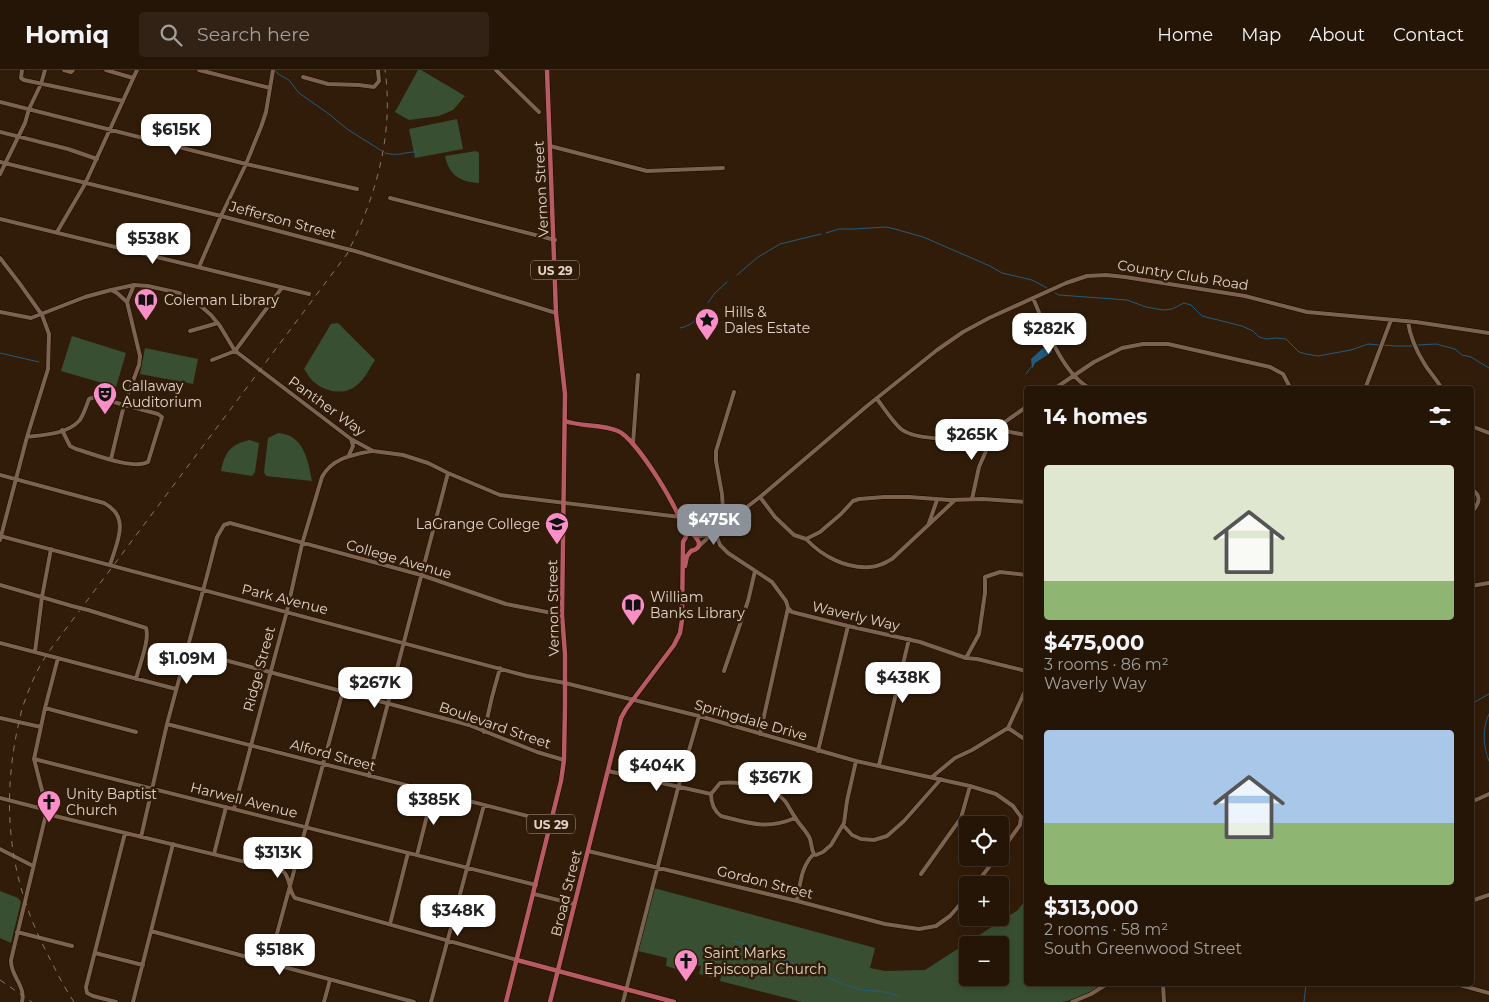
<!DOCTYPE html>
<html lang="en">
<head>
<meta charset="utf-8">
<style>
  body { margin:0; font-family:Montserrat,sans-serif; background:#312215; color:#f1f3f6; height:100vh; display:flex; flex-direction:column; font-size:19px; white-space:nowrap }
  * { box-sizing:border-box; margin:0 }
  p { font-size:16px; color:#a39f9b }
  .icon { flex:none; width:28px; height:28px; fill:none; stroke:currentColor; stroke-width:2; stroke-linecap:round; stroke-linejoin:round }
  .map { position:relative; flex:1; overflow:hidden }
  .details { position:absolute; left:1024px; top:316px; width:450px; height:600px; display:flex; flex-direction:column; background:#251507; border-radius:5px; box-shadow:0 2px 8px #0003,0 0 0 1px #423428 }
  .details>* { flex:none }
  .fabs { position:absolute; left:959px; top:746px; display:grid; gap:10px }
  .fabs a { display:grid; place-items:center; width:50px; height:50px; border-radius:5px; background:#251507; box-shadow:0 2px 8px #0003,0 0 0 1px #423428; font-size:25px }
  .price { position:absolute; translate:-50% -42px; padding:0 11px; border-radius:10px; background:#fff; color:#222; font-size:16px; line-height:32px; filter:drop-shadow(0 1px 2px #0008) }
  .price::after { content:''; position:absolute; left:50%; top:30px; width:15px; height:11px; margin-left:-8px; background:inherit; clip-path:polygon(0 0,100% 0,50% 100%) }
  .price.current { background:#8c9099; color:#fff }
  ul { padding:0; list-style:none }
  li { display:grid; align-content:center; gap:10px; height:265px; padding:0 20px }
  li span { display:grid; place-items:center; height:155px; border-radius:5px; color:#555 }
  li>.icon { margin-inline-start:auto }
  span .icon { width:90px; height:90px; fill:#fffc; stroke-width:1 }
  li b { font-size:21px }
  h2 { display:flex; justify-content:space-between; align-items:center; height:60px; padding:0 20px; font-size:21px }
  header { display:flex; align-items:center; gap:30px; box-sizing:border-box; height:70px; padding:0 25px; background:#251507; border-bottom:1px solid #423428 }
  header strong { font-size:24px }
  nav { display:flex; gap:28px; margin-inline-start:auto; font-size:18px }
  .search { width:350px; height:45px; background:#312215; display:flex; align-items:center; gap:12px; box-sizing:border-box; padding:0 18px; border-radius:5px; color:#a39f9b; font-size:19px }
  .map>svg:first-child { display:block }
  .green { fill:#385031; fill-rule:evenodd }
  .water { fill:#235b7c }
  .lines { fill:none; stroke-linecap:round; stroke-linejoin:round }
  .stream { stroke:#235b7c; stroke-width:1 }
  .minor-casing { stroke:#180600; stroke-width:5 }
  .major-casing { stroke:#180600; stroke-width:5.5 }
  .minor { stroke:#7c634e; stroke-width:4 }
  .major { stroke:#b75b62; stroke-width:4.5 }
  .rail { stroke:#887768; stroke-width:1; stroke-dasharray:6 6; stroke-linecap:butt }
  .minor-bridge-casing { stroke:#180600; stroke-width:5; stroke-linecap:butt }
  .minor-bridge { stroke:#7c634e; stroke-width:4 }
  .labels { text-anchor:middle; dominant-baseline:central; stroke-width:5; stroke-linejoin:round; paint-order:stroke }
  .shield { fill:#311c09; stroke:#ac9b8e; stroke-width:1 }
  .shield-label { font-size:12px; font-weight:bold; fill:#e0d2c7 }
  .street-label { font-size:14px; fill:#e0d2c7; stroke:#311c09 }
  .poi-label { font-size:14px; fill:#e0d2c7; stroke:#311c09; text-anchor:start }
</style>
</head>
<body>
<header>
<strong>Homiq</strong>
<div class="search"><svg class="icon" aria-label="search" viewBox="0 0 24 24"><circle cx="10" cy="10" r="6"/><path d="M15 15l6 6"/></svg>Search here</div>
<nav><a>Home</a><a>Map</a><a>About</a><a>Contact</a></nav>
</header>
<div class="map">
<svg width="1489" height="932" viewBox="0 0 1489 932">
  <rect width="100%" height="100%" fill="#311c09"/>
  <path class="green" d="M418,0h3l44,26 -12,14 -14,6 -30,4 -14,-8z
    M457,49l6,30 -48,9 -6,-29z
    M476,81l3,2v30c-19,-1 -30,-8 -34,-27z
    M338,253l37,37c-6,9 -10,19 -18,25 -12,11 -32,7 -43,-3 -4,-3 -7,-9 -10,-13l27,-45z
    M72,266l54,17 -10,34 -55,-16z
    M145,278l53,11 -5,25 -53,-10z
    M278,363c26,2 30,27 34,48l-46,-5 -2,-4 4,-34z
    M249,370l10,3 -4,29 -3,4 -31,-5c4,-19 9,-26 28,-31z
    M654,818l221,60 -5,20 15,3 40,-1 93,-60 8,-11v85h76c-12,9 -25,15 -40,18h-260l-82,-21 2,-10 -6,-1 -2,8 -15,-4 2,-8 -19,-4 -2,8 -14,-4 1,-8 -29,-7zM968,875h32v33h-32z
    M0,821l18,7 3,4 -10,41 -11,-5z"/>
  <path class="water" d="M1043,278l9,2v2l-17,11 -3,6 -1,-10z"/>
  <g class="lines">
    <path class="stream" d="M275,0l3,4 11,6 10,13 30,21 18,15 35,22
      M385,83c15,4 20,-2 34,-1
      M826,163l13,-4h15l32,-2 9,2 28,8 67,29 12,7 30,7 15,8
      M737,205l21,-18 22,-13 41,-10
      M1055,223l4,2 68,5 19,7 17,3 9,-1 12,-6 7,2 11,11 40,10 11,5 6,6 7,2 10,-1 10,1 13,13 7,2 12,2 33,-6 17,-6 11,1
      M708,233l6,-9 13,-12
      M680,258c12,-2 19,-10 25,-20
      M1384,275l11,1h17
      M1418,275l18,-1 19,5 7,6 9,2 18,11
      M0,283l39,9
      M1026,304l5,-7
      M1471,634l18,-10
      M1489,644c-7,15 -6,32 0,47
      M733,871l34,10 16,9 28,8 31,16 19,6 25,2 12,4
      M1304,932l2,-18"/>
    <g class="minor-casing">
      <path id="minor" d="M22,0l-1,8 3,2 99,21
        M64,0l7,2 2,-2
        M106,0l27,8
        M199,0l71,18
        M496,0l43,42
        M303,7l25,7 31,1 15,2 5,-6 -1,-11
        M0,32l246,62 111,25
        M0,62l68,17 29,10
        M550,76l97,25 76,-3
        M0,92l221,54 122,32
        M0,104l25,-51 4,-14 12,-25 4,-14
        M390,128l165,42
        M0,149l309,75
        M57,162l28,-48 52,-114
        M355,181l201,62
        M0,188l20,26 22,31 7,19 -1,35 -21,68 -27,103
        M199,197l22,-51 25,-52 15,-37 5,-15 7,-42
        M111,220l6,3 10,9
        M1033,228c11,26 31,80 59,91
        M0,242l31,6 54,-21 26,-7 23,-5 14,1 31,7 8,3 16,12 8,7 9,11 15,25 3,2 113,86 22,12 30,4 25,8 20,10 52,22 180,22
        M1408,252c2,14 8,28 16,41 5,9 13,16 18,26
        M190,261l28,-8
        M212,290l23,-9 46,-62 2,-1
        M1054,319l40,-27 28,-14 21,-4h25l102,23 13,7 8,15
        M1365,319l26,-69
        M877,329c7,9 15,22 24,30 14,11 66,13 83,5 15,-6 29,-18 42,-27
        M1471,356l18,7
        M27,367c17,-2 40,-3 52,-16 5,-6 7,-15 10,-22l6,-2 63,17 4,3 -14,45c-15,8 -55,-8 -72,-13l-6,-3 -8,-16
        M633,374l5,-69
        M349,385l4,-9 -2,-7
        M111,389l13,-54 15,-40 1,-9 -13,-54 7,-17
        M0,405l104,28c27,14 13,39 6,62
        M1471,419c12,7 8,15 0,24
        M760,427l15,20 19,18 12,4 14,-7 21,-18 12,-13 6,-2 25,-2h25l41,3 33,-1 43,3
        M972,429l7,-32 14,-32 1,-6 32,6
        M929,453l8,-23
        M724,454l-2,-30 -6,-33v-10l18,-59
        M715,462l5,13 8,8 44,29 14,19 2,7 -28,126
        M0,466l527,140 38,7 134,33 157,45 114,25 26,8 17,12 8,11 -1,8 -20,28
        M697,467l16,-4
        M806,469c16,17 40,30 64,28 8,0 15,-4 22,-8l63,-59
        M698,477l15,-14 47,-36 107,-91 70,-56 26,-18 26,-14 77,-35 21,-7 19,-1 19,2 120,19 62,16 109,10 73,11
        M0,515l72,21
        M1471,516l18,-3
        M788,538l4,4 56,14 72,16 46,16 11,1 49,12
        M88,540l58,18c4,12 -7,38 -10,51
        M0,573l176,46
        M187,580l282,75 68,27 27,8
        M35,582l7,-55 9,-48
        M966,588l13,-24 6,-41v-16l15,-5 26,3
        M724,601l24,-70 7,-30
        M45,638l91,24
        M0,648l41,9
        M167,654l384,98
        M1008,658l18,12
        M484,662l8,-35 8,-29
        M818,681l30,-125
        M34,689l502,126
        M879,695l30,-126
        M608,701l103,23
        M369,706l79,-303
        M932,707l23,-19 17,-8 36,-22 18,-39
        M711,724l9,-11c18,-2 53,3 65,18 4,5 6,11 10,16 4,8 12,14 15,22 2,6 1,10 4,15
        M711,724c0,9 2,16 10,22 28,7 46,14 74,2
        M0,728l47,12 8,6 228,55c8,7 5,19 12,27l222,62
        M1471,732l18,-8
        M234,739l53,-198 15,-67 20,-67c10,-19 30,-22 50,-26
        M843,755l9,10 9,4 13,1 13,-4 17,-15 37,-42
        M141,767l26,-113 41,-152 9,-35 7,-12 6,-2 191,52 85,29 56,11
        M0,779l33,17
        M588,781l209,50 88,23 34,5 17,-3 14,-10 18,-21
        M214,784l12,-47
        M417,785l16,-63
        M921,804l40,-56 9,-32
        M975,815l21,-27
        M534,824l40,10
        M797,831c3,-15 4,-36 17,-47l2,1 7,-3 8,-7 13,-22 3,-22 9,-40
        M1471,831l18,-6
        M390,854l18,-71
        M151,861l263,71
        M17,862l55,14
        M95,883l48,12
        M269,893l74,-272
        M1163,914l1,18
        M1456,914l33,9
        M22,932c4,-17 -12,-26 -11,-42l36,-150 -13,-51 11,-51 13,-50
        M116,932l-23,-6 -6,-3 -1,-6 39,-154
        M133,932l40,-158
        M324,932l6,-22
        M431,932l53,-197
        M623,932l55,-214 21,-72
        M1072,932l19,-8 16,-10"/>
    </g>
    <g class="major-casing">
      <path id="major" d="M565,351c17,6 37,3 53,10 19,8 66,85 68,106
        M684,455c6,7 26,21 7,26
        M685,496l2,-10 4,-5
        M517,890l157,42
        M506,932l55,-221 3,-21 1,-54v-52l-3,-39 3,-221 -9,-81 -9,-243
        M550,932l71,-284 5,-9 48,-64 6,-12 2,-13 1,-78 3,-5"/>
    </g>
    <use href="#minor" class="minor"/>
    <use href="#major" class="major"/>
    <path class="rail" d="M0,910l32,22
      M74,932c-10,-15 -18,-31 -26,-47 -42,-80 -48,-159 -26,-246 7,-21 15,-41 28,-59l297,-396c29,-57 47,-120 38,-184"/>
    <g class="minor-bridge-casing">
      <path id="minor-bridge" d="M343,178l12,3
        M72,536l16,4"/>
    </g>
    <use href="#minor-bridge" class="minor-bridge"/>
  </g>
  <defs>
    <g id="library-pin" transform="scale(1.25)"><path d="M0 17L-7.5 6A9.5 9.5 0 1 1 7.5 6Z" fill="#fa8fc7" stroke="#311c09"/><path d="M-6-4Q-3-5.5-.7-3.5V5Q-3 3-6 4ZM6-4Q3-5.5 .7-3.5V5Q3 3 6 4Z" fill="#111"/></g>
    <g id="sight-pin" transform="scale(1.25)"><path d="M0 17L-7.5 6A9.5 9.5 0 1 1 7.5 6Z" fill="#fa8fc7" stroke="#311c09"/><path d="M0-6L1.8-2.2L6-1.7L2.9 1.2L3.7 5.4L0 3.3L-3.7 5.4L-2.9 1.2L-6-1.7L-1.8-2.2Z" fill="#111"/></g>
    <g id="theatre-pin" transform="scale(1.25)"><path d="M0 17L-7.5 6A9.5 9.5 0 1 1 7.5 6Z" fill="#fa8fc7" stroke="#311c09"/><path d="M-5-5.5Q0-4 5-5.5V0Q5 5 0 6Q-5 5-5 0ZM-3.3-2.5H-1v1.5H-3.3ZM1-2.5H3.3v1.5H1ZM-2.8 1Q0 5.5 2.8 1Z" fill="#111"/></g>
    <g id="university-pin" transform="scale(1.25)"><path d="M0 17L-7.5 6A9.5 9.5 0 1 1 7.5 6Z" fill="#fa8fc7" stroke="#311c09"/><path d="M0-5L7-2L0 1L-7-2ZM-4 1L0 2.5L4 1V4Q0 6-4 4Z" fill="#111"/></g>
    <g id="church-pin" transform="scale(1.25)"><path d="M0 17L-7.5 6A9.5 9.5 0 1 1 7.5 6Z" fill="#fa8fc7" stroke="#311c09"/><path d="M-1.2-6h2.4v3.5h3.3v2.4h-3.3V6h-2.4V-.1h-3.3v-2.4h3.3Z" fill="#111"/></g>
  </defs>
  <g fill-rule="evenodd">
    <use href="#library-pin" x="146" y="230"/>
    <use href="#sight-pin" x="707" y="250"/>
    <use href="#theatre-pin" x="105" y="324"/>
    <use href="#university-pin" x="557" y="454"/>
    <use href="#library-pin" x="633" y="535"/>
    <use href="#church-pin" x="49" y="732"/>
    <use href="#church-pin" x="686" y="891"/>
  </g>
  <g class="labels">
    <g class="shield">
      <rect x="531" y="190.5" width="48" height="19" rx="4"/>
      <rect x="527" y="744.5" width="48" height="19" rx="4"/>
    </g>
    <g class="shield-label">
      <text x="555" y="200">US 29</text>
      <text x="551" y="754">US 29</text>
    </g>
    <g class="street-label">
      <text transform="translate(541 119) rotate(-93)">Vernon Street</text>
      <text transform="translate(283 150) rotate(15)">Jefferson Street</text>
      <text transform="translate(1183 205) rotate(9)">Country Club Road</text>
      <text transform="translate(327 336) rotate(36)">Panther Way</text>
      <text transform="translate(399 489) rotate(16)">College Avenue</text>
      <text transform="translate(285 529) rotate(14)">Park Avenue</text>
      <text transform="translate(553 538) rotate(-91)">Vernon Street</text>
      <text transform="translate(856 546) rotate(13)">Waverly Way</text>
      <text transform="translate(259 599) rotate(-75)">Ridge Street</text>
      <text transform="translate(751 650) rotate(16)">Springdale Drive</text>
      <text transform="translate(495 655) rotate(19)">Boulevard Street</text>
      <text transform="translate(333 685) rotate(15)">Alford Street</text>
      <text transform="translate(244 730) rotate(14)">Harwell Avenue</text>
      <text transform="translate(765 812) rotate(14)">Gordon Street</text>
      <text transform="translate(566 823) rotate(-76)">Broad Street</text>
    </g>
    <g class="poi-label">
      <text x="164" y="230">Coleman Library</text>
      <text x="724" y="242">Hills &amp;<tspan x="724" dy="16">Dales Estate</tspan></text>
      <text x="122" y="316">Callaway<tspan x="122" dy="16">Auditorium</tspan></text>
      <text x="540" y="454" text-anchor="end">LaGrange College</text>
      <text x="650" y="527">William<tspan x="650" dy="16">Banks Library</tspan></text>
      <text x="66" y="724">Unity Baptist<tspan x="66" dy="16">Church</tspan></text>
      <text x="704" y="883">Saint Marks<tspan x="704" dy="16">Episcopal Church</tspan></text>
    </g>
  </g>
</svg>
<div class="fabs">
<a><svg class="icon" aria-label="locate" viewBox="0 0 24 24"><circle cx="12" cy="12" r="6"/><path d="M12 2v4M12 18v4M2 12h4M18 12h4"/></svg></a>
<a>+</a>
<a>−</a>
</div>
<b class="price" style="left:176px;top:86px">$615K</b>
<b class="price" style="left:153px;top:195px">$538K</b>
<b class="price" style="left:1049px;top:285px">$282K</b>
<b class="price" style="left:972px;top:391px">$265K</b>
<b class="price current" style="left:714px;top:476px">$475K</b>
<b class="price" style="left:187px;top:615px">$1.09M</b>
<b class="price" style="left:903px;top:634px">$438K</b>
<b class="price" style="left:375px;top:639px">$267K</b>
<b class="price" style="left:657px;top:722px">$404K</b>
<b class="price" style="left:775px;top:734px">$367K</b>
<b class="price" style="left:434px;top:756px">$385K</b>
<b class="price" style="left:278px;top:809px">$313K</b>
<b class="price" style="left:458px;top:867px">$348K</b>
<b class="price" style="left:280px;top:906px">$518K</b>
<section class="details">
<h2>14 homes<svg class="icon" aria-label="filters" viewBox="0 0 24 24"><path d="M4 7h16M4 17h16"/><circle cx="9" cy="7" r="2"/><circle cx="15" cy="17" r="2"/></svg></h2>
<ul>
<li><span style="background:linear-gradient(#dfe7d0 75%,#8fb573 0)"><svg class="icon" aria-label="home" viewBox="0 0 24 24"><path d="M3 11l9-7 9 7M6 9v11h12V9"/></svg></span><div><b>$475,000</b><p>3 rooms · 86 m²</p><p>Waverly Way</p></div></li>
<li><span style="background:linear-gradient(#a9c7e8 60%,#8fb573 0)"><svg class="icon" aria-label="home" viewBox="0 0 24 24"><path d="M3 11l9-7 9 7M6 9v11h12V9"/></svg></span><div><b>$313,000</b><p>2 rooms · 58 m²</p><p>South Greenwood Street</p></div></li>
</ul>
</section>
</div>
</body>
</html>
